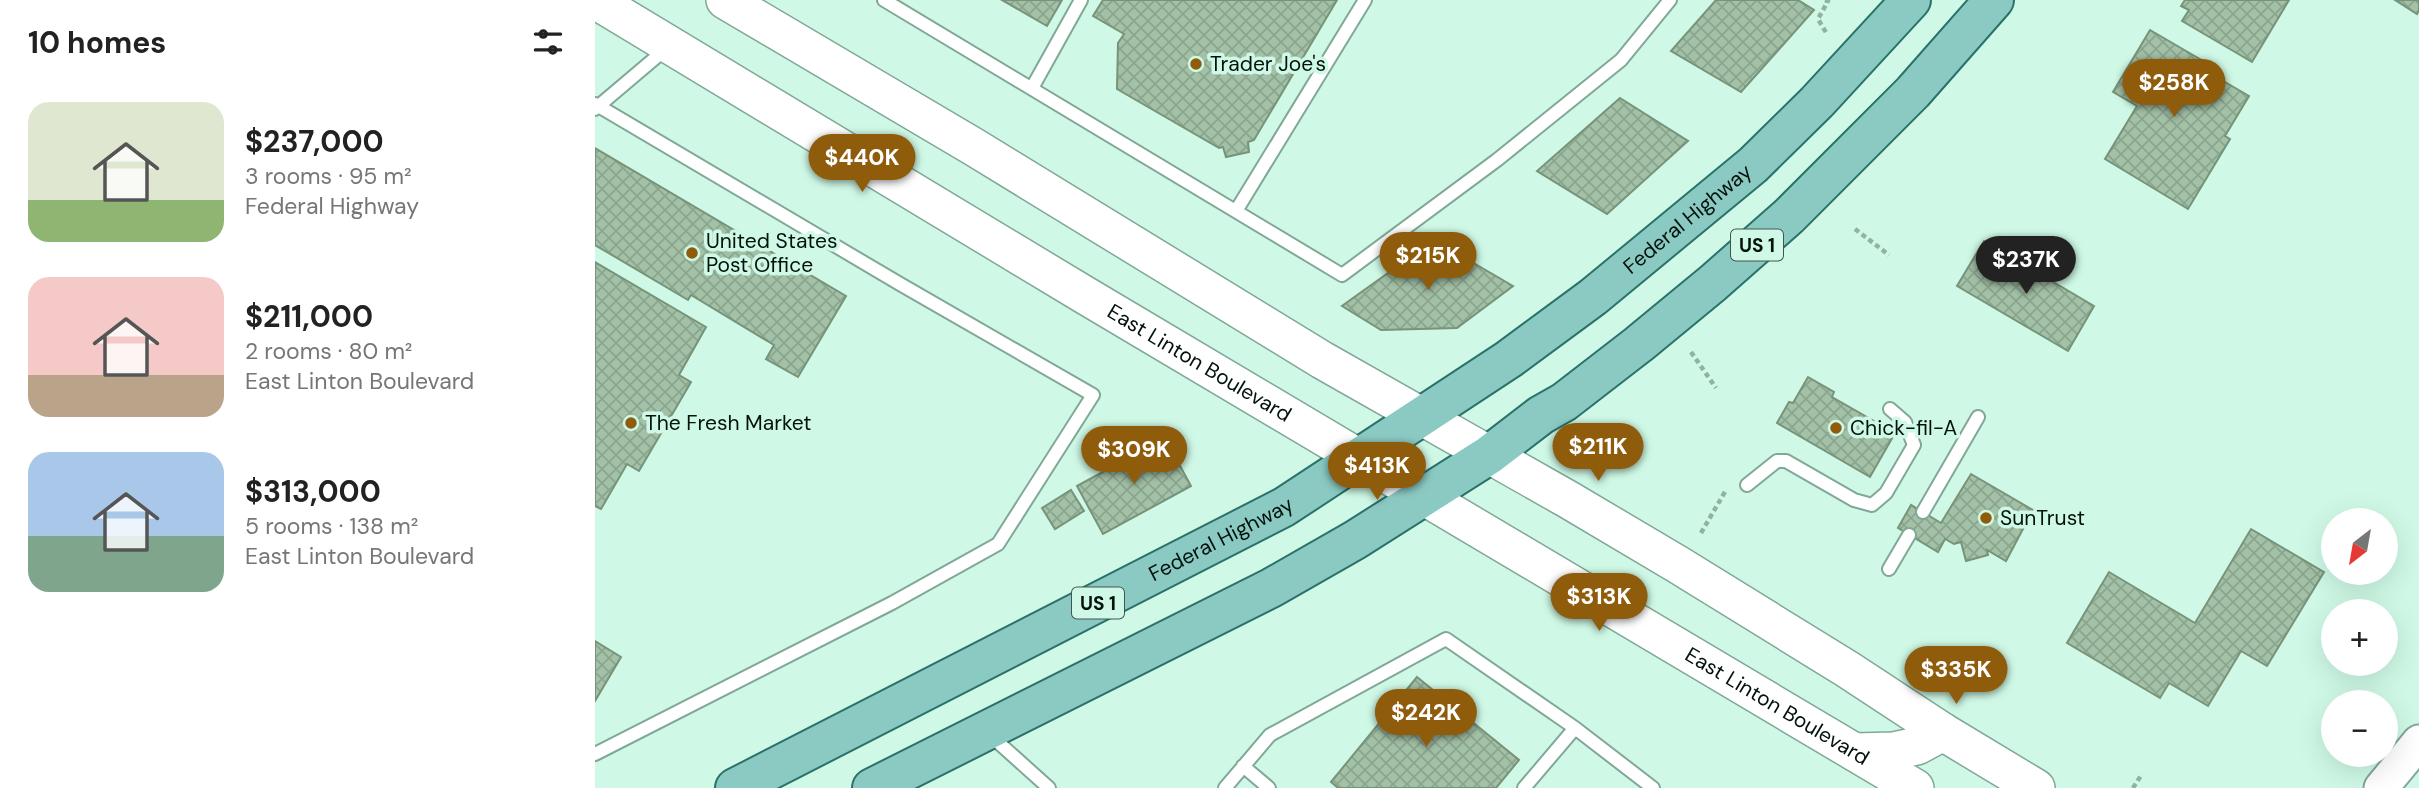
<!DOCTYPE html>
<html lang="en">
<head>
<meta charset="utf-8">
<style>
  body { margin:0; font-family:"DM Sans",sans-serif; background:#f2f2f2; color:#222; height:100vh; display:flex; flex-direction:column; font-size:26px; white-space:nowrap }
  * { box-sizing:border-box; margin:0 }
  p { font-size:23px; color:#767676 }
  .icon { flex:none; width:38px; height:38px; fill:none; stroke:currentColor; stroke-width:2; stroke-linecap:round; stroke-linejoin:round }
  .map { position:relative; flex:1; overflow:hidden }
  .sheet { display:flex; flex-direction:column; background:#fff; width:595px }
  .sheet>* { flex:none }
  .needle { width:46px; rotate:211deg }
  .buttons { position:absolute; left:1726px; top:508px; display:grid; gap:14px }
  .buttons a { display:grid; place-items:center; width:77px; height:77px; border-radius:50%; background:#fff; box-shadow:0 7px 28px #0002; font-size:35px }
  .price { position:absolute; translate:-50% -60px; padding:0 16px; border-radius:24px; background:#8f5c0c; color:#fff; font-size:23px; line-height:46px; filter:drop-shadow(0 2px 4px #0008) }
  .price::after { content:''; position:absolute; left:50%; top:42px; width:21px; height:16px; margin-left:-10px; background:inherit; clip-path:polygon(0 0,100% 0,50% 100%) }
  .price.selected { background:#222; color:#fff }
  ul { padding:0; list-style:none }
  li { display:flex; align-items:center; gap:21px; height:175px; padding:0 28px }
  li span { display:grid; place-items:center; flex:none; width:196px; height:140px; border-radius:21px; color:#555 }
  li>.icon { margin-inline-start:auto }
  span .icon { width:84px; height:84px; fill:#fffc; stroke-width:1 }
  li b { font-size:30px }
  h2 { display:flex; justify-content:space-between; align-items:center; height:84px; padding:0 28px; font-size:30px }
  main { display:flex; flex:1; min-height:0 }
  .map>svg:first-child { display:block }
  .building { fill:url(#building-cross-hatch); stroke:#779379; stroke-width:2 }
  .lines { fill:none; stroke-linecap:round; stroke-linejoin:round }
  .service-casing { stroke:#81a897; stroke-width:16 }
  .tertiary-casing { stroke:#81a897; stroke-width:37 }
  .secondary-casing { stroke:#81a897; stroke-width:40 }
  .primary-casing { stroke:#2a7269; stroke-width:42 }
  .path { stroke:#91b2a3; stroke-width:4.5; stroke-dasharray:5 3.5; stroke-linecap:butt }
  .service { stroke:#fff; stroke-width:12 }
  .tertiary { stroke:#fff; stroke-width:33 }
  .secondary { stroke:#fff; stroke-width:37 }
  .primary { stroke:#8bcac3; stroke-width:38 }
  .poi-dot { fill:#8f5c0c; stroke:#cff9e6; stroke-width:2.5 }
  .labels { text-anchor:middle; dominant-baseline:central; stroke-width:7; stroke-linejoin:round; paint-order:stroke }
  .shield { fill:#cff9e6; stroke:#41574d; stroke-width:2 }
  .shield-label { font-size:19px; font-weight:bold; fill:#04120c }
  .poi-label { font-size:21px; fill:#04120c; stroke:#cff9e6; text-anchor:start }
  .street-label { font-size:21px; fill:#04120c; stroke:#cff9e6 }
</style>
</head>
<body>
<main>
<section class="sheet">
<h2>10 homes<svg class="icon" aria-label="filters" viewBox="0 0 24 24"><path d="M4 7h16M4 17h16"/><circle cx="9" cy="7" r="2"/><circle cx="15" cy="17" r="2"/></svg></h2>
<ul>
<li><span style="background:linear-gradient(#dfe7d0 70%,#8fb573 0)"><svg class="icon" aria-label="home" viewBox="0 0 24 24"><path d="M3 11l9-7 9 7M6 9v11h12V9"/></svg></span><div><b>$237,000</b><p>3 rooms · 95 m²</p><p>Federal Highway</p></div></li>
<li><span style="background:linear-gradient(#f6c9c9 70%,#b9a48a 0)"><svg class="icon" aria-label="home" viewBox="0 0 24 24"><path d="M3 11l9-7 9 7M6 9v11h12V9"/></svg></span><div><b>$211,000</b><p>2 rooms · 80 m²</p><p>East Linton Boulevard</p></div></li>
<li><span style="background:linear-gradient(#a9c7e8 60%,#7fa58c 0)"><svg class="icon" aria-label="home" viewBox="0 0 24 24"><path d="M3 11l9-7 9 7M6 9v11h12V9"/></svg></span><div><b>$313,000</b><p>5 rooms · 138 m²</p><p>East Linton Boulevard</p></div></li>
</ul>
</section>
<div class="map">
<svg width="1824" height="788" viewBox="0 0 1824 788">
  <defs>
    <pattern id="building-cross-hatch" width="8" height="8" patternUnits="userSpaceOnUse" patternTransform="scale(1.75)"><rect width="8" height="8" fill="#a3c1a6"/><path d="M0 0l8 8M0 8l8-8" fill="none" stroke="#8ba58e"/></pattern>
  </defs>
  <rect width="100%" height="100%" fill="#cff9e6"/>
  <path class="building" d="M407,0h60l-15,26z
    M508,0h234l-83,140 -6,2 1,10 -23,5 -3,-10 -4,1 -102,-59 1,-46 6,-9 -31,-18z
    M1121,0h82l16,10 -73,82 -70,-41z
    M1590,0h104l-37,62 -70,-41 7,-11 -8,-4z
    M1800,0h24v10l-2,4z
    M1555,30l67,39 -4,6 36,21 -24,40 5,3 -42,70 -83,-50 32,-53 -24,-14z
    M1025,98l68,43 -81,73 -70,-43z
    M0,148l251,148 -48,81 -32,-18 8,-14 -83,-50 -3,5 -93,-55z
    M839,240l79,46 -56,42 -76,2 -39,-24z
    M1389,241l110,65 -26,45 -111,-65z
    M0,262l111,65 -27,48 12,7 -52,89 -12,-7 -26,45 -6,-3z
    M1213,377l26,15 -2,5 63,36 -25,44 -93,-54 12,-21 4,1z
    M570,438l26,48 -88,48 -26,-48z
    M1376,474l62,36 -27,51 -19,-11 1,5 -22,6 -5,-19 -7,2 -9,-5 -7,13 -40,-24 13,-23 30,18z
    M476,490l13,21 -29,18 -13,-21z
    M1656,529l73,43 -57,94 -26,-15 -33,55 -39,-23 -9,15 -93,-55 42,-71 86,51z
    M0,641l26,16 -26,44z
    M822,677l102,83 -23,28h-158l-7,-6z"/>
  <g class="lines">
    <g class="service-casing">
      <path id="service" d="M289,0l458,275 155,-115 124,-100 49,-60
        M437,88l49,-88
        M0,104l305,180 193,111 -95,149 -106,59 -297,151
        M0,109l72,-61
        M641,211l129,-211
        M1152,485l30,-24h9l68,39 18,5 14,-12 28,-48 -9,-23 -15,-13
        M1328,512l55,-95
        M1294,569l20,-34
        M395,735l59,53
        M648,766l26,22
        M630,788l45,-53 176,-96 129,89 78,60
        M929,788l51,-60"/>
    </g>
    <g class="tertiary-casing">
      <path id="tertiary" d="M1786,788l38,-46"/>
    </g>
    <g class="secondary-casing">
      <g id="secondary">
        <path id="s1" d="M0,0l488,294 832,494"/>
        <path d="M130,0l249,147 348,213 247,140 108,64 170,105 96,63 93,56"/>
        <path d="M1260,752l38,-1 24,-5 26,-14"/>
      </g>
    </g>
    <g class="primary-casing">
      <g id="primary">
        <path id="s2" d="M140,788l549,-281 225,-148 84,-62 160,-132 64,-63 94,-102"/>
        <path d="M277,788l399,-200 84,-48 134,-85 52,-40 23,-13 75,-58 74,-61 76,-67 124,-124 81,-92"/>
      </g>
    </g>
    <path class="path" d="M1230,0l3,1 -10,18 9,15
      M1260,229l34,26
      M1096,352l25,36
      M1106,533l25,-43
      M1538,788l9,-14"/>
    <use href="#service" class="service"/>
    <use href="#tertiary" class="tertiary"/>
    <use href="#secondary" class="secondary"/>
    <use href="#primary" class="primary"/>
  </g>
  <g class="poi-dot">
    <circle cx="601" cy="64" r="7"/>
    <circle cx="97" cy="253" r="7"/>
    <circle cx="36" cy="423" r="7"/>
    <circle cx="1241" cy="428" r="7"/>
    <circle cx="1391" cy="518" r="7"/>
  </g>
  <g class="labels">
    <g class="shield">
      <rect x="1136" y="229.5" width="52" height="31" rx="5"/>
      <rect x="477" y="587.5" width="52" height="31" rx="5"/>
    </g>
    <g class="shield-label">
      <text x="1162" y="245">US 1</text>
      <text x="503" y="603">US 1</text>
    </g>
    <g class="poi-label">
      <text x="615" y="64">Trader Joe's</text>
      <text x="111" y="241">United States<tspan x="111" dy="24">Post Office</tspan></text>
      <text x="50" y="423">The Fresh Market</text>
      <text x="1255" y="428">Chick-fil-A</text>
      <text x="1405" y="518">SunTrust</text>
    </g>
    <g class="street-label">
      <text stroke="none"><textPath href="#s2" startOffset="1113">Federal Highway</textPath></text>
      <text stroke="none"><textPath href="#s1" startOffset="705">East Linton Boulevard</textPath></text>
      <text stroke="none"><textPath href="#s2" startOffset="546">Federal Highway</textPath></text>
      <text stroke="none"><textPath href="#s1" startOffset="1377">East Linton Boulevard</textPath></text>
    </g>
  </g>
</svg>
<div class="buttons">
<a><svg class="needle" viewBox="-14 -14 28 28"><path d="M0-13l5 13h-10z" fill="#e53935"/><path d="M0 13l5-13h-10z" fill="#767676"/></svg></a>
<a>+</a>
<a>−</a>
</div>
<b class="price" style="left:1579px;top:119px">$258K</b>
<b class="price" style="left:267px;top:194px">$440K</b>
<b class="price" style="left:833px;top:292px">$215K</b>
<b class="price selected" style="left:1431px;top:296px">$237K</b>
<b class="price" style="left:1003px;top:483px">$211K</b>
<b class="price" style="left:539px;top:486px">$309K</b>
<b class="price" style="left:782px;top:502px">$413K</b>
<b class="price" style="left:1004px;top:633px">$313K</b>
<b class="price" style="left:1361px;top:706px">$335K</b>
<b class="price" style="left:831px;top:749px">$242K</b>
</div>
</main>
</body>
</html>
